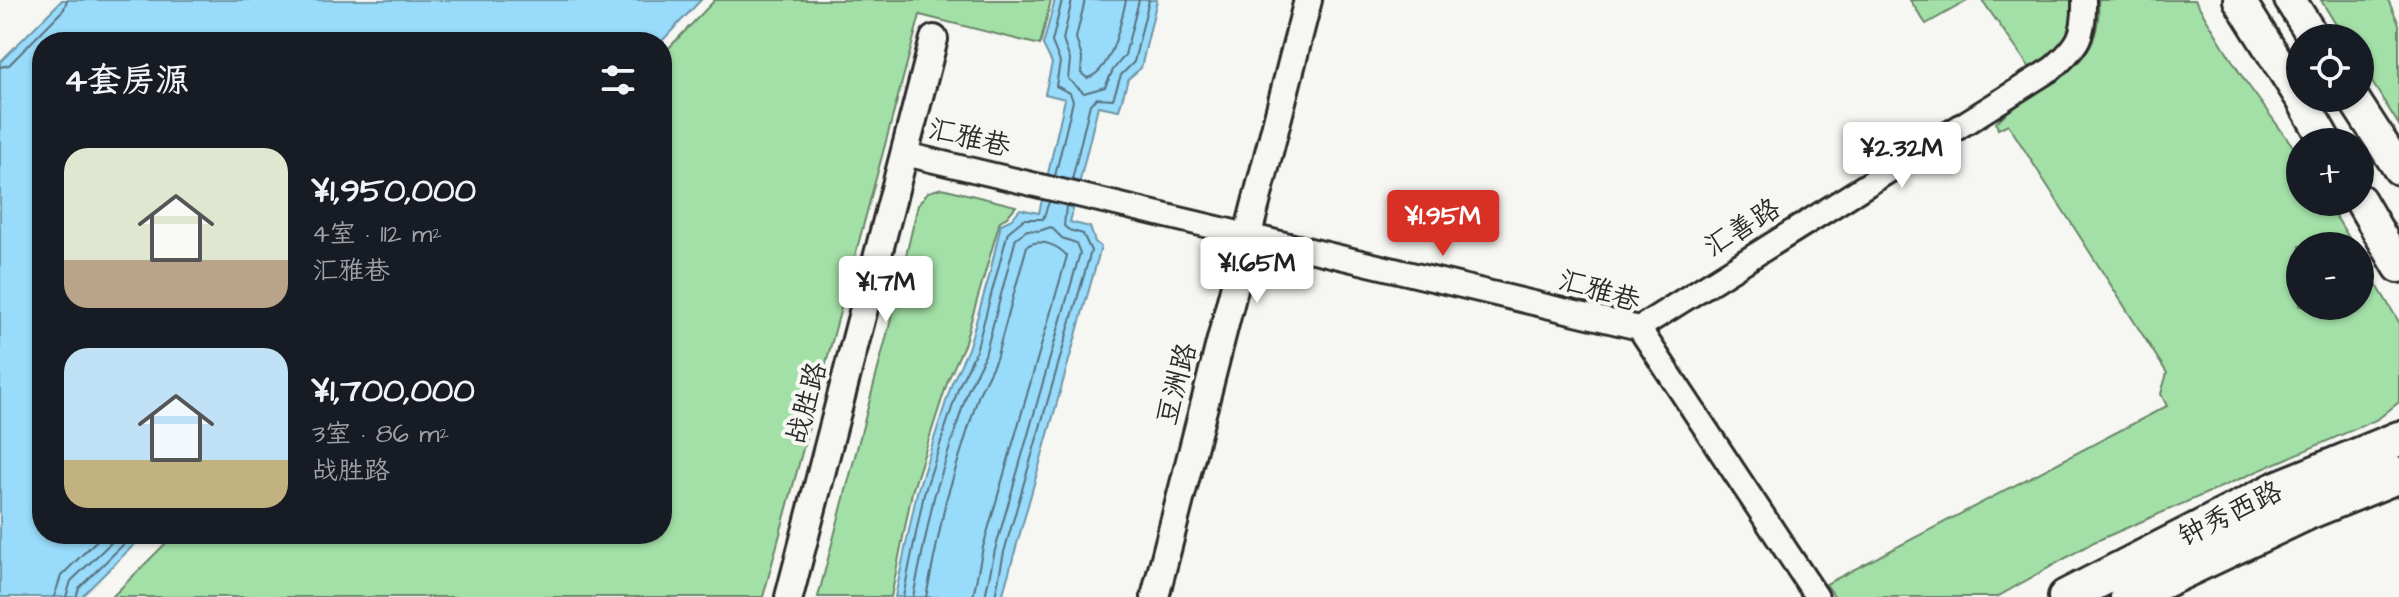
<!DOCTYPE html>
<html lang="zh">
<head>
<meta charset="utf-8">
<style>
  body { margin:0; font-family:"Architects Daughter","LXGW WenKai TC",sans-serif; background:#242831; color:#f1f3f6; height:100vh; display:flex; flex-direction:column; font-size:30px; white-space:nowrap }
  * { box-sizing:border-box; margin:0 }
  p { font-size:26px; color:#9ea1a6 }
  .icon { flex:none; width:44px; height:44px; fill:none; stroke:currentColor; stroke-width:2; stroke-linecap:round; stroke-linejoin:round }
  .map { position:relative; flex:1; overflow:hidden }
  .side { position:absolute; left:32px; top:32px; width:640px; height:512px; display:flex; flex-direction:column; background:#171b24; border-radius:32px; box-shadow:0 2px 6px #0004 }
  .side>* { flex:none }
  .fabs { position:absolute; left:2286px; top:24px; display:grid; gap:16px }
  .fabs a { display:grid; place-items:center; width:88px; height:88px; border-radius:50%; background:#171b24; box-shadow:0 2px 6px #0004; font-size:40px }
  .price { position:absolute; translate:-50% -68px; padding:0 18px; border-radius:8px; background:#fff; color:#222; font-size:26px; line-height:52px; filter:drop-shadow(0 2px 4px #0008) }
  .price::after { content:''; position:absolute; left:50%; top:48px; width:24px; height:18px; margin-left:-12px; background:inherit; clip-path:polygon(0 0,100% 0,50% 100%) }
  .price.selected { background:#d93025; color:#fff }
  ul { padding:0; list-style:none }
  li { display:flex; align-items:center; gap:24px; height:200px; padding:0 32px }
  li span { display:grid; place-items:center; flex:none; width:224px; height:160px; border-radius:24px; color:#555 }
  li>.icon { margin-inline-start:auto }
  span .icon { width:96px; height:96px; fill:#fffc; stroke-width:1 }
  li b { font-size:34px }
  h2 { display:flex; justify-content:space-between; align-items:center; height:96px; padding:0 32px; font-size:34px }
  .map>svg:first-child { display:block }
  .green { fill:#a3e0a7; stroke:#678669; stroke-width:2 }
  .water { fill:#98dbfa; stroke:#6c95a7; stroke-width:2 }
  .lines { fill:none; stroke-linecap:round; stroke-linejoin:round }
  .shore { stroke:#57717e; stroke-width:2 }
  .minor-casing { stroke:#2b2b2b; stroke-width:28 }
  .tertiary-casing { stroke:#2b2b2b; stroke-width:32 }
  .secondary-casing { stroke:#2b2b2b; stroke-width:36 }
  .primary-casing { stroke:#2b2b2b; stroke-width:40 }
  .minor { stroke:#f6f6f2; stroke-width:22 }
  .tertiary { stroke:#f6f6f2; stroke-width:26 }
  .secondary { stroke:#f6f6f2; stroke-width:30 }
  .primary { stroke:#f6f6f2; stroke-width:34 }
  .labels { text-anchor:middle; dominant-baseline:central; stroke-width:8; stroke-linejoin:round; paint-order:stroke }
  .street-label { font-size:28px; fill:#2b2b2b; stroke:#f6f6f2 }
</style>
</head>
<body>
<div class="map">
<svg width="2399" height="597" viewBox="0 0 2399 597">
  <rect width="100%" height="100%" fill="#f6f6f2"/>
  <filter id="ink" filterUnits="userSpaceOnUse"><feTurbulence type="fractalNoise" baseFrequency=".0125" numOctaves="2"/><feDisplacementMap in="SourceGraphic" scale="16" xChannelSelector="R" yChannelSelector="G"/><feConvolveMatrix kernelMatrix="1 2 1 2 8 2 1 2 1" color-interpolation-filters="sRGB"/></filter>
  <g filter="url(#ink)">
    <path class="green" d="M715,0h336l-11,45 -120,-30 -157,582h-651l63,-63h487v-479z
      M1910,0h59l-43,24z
      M1982,0h90c10,32 -17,53 -42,68z
      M2098,0h97l48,78 57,78v46h27l27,44h-54v60h60v-49l39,65v80l-21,17 -284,123 -97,55h-162l-9,-13 341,-178 -6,-12 6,-21 -159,-249 -10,5 -2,-6c39,-45 109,-46 102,-123z
      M2321,0h67l11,24v101l-39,-62v-25h-16z
      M942,188l74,18 -9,11 -7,4 -36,124 -16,35 -36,112 -21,105h-73l71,-270 29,-122 10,-13z"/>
    <path class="water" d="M62,0h639l-40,42h-619v492h103l-64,63h-81v-535z
      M1055,0h102l-16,68 -13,11 -9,31 -21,-4 -28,116 20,5 5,15 6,5 -99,350h-107l22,-105 35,-109 16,-34 21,-72 12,-53 11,-5 8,-10 19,4 26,-114 -20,-5 7,-31 -9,-18z"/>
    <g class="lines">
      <path class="shore" d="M1072,0l-9,40 7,20 -2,19 16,14 21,-6 8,-17 12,-15 14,-55
        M1085,0l-9,38 6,20 -1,15 6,5c25,-6 34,-56 39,-78
        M0,67l9,-2 55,-56 3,-9
        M1055,176l18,-75 -3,-8 -14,-7 4,-24 -8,-20 10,-42
        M1072,180l18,-76 7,-6 16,1 8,-24 13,-13 15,-62
        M54,597l7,-21 42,-42
        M66,597l5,-16 49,-47
        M76,597l3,-9 55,-54
        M903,597l21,-103 35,-108 17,-35 32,-119 16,-13h19l6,-17
        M913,597l21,-100 34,-107 17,-35 31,-117 11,-8 12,1 12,-4 11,11 14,5 4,10 -85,297 -10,47
        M926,597l20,-97 33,-106 17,-35 31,-113c13,-8 31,-1 40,10l-84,291 -10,50
        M995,597l9,-45 87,-301 -8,-17 -14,-4 -5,-4 2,-20"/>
      <g class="minor-casing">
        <path id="minor" d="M905,154l734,174 178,269
          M1639,328l414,-260c26,-23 32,-33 31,-68"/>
      </g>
      <g class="tertiary-casing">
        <path id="tertiary" d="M789,597l145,-558
          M1155,597l153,-597"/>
      </g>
      <g class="secondary-casing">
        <path id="secondary" d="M2239,0l61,97
          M2290,0l24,38
          M2301,98l25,44
          M2353,98l46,71
          M2360,200l39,67"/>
      </g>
      <g class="primary-casing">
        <path id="primary" d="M2066,597l213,-109 120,-49
          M2128,597l182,-86 89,-36"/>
      </g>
      <use href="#minor" class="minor"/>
      <use href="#tertiary" class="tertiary"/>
      <use href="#secondary" class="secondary"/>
      <use href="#primary" class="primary"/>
    </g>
  </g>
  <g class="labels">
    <g class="street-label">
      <text transform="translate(969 138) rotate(13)">汇雅巷</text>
      <text transform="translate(1742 228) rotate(-32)">汇善路</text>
      <text transform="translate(1599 291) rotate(16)">汇雅巷</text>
      <text transform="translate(1177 384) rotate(-75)">豆洲路</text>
      <text transform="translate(807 403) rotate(-75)">战胜路</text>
      <text transform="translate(2230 514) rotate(-26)">钟秀西路</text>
    </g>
  </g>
</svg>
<div class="fabs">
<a><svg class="icon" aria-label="locate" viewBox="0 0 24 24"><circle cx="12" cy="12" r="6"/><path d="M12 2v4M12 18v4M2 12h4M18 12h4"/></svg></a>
<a>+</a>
<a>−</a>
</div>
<b class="price" style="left:1902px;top:190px">¥2.32M</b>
<b class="price selected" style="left:1443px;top:258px">¥1.95M</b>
<b class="price" style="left:1257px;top:305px">¥1.65M</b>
<b class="price" style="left:886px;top:324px">¥1.7M</b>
<section class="side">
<h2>4套房源<svg class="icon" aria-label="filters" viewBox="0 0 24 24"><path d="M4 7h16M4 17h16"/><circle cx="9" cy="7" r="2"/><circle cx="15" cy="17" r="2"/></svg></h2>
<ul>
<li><span style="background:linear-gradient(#dfe7d0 70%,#b9a48a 0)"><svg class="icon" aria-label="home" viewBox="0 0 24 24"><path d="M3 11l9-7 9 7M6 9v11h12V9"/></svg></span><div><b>¥1,950,000</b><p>4室 · 112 m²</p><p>汇雅巷</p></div></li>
<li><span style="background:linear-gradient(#bfe0f5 70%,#c2b280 0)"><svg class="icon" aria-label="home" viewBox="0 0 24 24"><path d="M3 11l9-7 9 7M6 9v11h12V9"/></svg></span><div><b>¥1,700,000</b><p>3室 · 86 m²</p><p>战胜路</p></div></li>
</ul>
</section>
</div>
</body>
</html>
